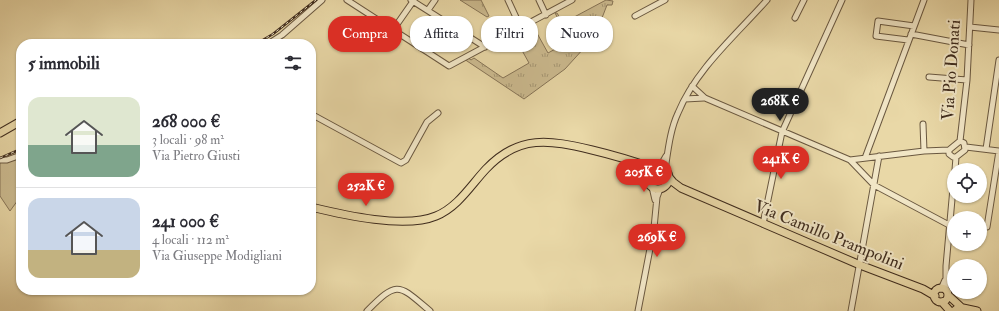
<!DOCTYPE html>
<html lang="it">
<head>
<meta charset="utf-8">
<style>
  body { margin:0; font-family:"IM FELL Double Pica",serif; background:#f7f7f7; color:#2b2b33; height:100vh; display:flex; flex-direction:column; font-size:15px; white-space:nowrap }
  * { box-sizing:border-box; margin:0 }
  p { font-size:13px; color:#7c7c81 }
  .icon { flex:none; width:22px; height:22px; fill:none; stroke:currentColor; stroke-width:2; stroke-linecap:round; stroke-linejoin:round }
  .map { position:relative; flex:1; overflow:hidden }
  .side { position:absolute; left:16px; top:39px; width:300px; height:256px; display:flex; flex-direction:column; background:#fff; border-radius:16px; box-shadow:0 1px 3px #0004 }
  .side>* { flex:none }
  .top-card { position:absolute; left:328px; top:16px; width:380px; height:36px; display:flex; gap:8px }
  .tools { position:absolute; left:947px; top:163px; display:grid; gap:8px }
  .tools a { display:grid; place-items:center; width:40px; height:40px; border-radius:50%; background:#fff; box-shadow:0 1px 3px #0004; font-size:20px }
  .price { position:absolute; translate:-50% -34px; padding:0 9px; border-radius:14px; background:#d93025; color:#fff; font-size:13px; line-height:26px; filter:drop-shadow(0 1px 2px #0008) }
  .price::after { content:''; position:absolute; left:50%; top:24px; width:12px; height:9px; margin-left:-6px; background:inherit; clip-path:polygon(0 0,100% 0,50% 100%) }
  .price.on { background:#222; color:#fff }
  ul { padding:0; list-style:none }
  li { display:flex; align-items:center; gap:12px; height:100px; padding:0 12px }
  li+li { border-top:1px solid #e1e1e2 }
  li span { display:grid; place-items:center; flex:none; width:112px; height:80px; border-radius:12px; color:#555 }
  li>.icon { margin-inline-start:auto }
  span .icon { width:48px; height:48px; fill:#fffc; stroke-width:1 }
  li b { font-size:17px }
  h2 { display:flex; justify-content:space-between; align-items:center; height:48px; padding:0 12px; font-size:17px }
  .pill { padding:0 14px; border-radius:16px; background:#fff; box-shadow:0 1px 3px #0004; font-size:14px; line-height:36px }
  .pill.on { background:#d93025; color:#fff }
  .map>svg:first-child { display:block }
  .green { fill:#ccbb90; stroke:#867457 }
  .park { fill:url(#park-tufts); stroke:#867457 }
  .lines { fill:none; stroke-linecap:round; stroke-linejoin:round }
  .minor-casing { stroke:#6a5840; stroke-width:7 }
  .major-casing { stroke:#402d1e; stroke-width:9 }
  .minor { stroke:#f1e6c6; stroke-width:5 }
  .major { stroke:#e9d8a7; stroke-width:7 }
  .rail-casing { stroke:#402d1e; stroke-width:2.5 }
  .rail { stroke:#f1e6c6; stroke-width:1; stroke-dasharray:3; stroke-linecap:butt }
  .labels { text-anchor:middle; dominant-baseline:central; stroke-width:4; stroke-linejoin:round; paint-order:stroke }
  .street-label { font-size:17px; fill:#402d1e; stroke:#f1e6c6 }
</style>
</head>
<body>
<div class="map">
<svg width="999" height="311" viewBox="0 0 999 311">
  <defs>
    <pattern id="park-tufts" width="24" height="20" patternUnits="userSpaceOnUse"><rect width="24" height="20" fill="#ccbb90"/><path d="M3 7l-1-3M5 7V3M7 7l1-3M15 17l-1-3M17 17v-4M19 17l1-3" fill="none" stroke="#a79875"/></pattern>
  </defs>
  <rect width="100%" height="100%" fill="#e9d8a7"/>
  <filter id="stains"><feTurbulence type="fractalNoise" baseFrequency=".005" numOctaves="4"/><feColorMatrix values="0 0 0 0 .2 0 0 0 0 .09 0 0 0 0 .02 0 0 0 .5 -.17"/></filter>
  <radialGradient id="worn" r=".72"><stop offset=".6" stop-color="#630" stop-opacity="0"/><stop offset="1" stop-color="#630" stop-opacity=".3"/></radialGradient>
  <path class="green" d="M21,156v46l-3,-2 -8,11 -10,-15v-33z"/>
  <path class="park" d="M460,0h21l8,16 -2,1z
    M606,0l7,1 -1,4h-5l-12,31 -30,33 -41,30 -60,-40 3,-2 4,3 3,-2 29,20 26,-15 -15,-27 5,-3 4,6 8,-4 -3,-7 5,-2 15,27 22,-12 -15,-28h2l6,10z"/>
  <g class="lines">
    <g class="minor-casing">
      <path id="minor" d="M347,0l102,66 123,-66
        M411,0l74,47
        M508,0l13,28
        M539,0l7,15
        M428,10l7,-10
        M635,16l30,-16
        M795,18l9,-18
        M970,27l29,3
        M393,30l21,-30
        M911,34l58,11
        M908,40l-32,-4 2,-15 36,5
        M268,44l14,-9 40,-35
        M929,77l38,3
        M692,86l13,12 145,62 24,25 75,40
        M685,99l19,-1
        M311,114l90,49 5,-3 21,-38 11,-9
        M923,124l1,27
        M960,141l7,-61 4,-80
        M960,141l4,2 1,7 -9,7h-3l-4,-3v-4z
        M966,147l33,4
        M986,149l13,-89
        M865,158l59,-158
        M0,160h7l14,-5
        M850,160l74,-9 25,-1
        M656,167l6,-4 4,-7
        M665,170c3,-19 5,-40 13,-57 18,-44 58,-78 89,-113
        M955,170l1,-13
        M652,187l3,13
        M763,224l19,-92 60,-132
        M980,226l7,1 12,-76
        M941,289l4,-9
        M946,291v-25l8,-89
        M367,311c31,-31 31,-27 63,0
        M638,311l16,-83 3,-31 3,-8
        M851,311l28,-155"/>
    </g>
    <g class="major-casing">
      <path id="major" d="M0,133l21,-12
        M647 178a11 11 0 1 1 22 0a11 11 0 1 1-22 0Z
        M668,176l5,6 8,6 179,77 63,24 12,7
        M311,207c33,8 94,22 125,9 22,-9 35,-31 50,-47 33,-35 64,-29 106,-19 21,5 41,11 61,18
        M934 295a7 7 0 1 1 14 0a7 7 0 1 1-14 0Z
        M948,295l13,12
        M942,302l8,9
        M963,308l14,3
        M954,311l5,-4 7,4"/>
    </g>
    <use href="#minor" class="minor"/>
    <use href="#major" class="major"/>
    <g class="rail-casing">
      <path id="rail" d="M256,44l17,-10 43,-34
        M0,158l21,-9"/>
    </g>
    <use href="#rail" class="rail"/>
  </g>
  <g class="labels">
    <g class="street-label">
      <text transform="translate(951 70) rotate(-86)">Via Pio Donati</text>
      <text transform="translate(829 235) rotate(22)">Via Camillo Prampolini</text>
    </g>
  </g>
  <rect width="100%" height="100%" filter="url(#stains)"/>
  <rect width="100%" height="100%" fill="url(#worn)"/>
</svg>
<div class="tools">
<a><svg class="icon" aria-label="locate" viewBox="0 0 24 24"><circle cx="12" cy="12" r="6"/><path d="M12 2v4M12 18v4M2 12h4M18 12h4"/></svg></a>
<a>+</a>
<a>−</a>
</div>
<b class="price on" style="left:780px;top:122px">268K €</b>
<b class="price" style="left:781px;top:180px">241K €</b>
<b class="price" style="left:644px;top:193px">205K €</b>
<b class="price" style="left:366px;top:207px">252K €</b>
<b class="price" style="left:657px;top:258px">269K €</b>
<div class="top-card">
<a class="pill on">Compra</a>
<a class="pill">Affitta</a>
<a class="pill">Filtri</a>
<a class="pill">Nuovo</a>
</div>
<section class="side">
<h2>5 immobili<svg class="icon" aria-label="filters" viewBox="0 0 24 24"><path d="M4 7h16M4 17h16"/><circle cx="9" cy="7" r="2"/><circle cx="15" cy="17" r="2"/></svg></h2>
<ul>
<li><span style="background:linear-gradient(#dfe7d0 60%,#7fa58c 0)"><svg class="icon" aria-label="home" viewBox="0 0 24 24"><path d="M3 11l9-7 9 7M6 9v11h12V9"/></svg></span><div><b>268 000 €</b><p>3 locali · 98 m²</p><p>Via Pietro Giusti</p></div></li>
<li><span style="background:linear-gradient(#c9d6e8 65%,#c2b280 0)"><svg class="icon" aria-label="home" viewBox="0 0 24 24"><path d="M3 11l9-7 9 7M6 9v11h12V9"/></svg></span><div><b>241 000 €</b><p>4 locali · 112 m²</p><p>Via Giuseppe Modigliani</p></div></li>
</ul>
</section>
</div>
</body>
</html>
